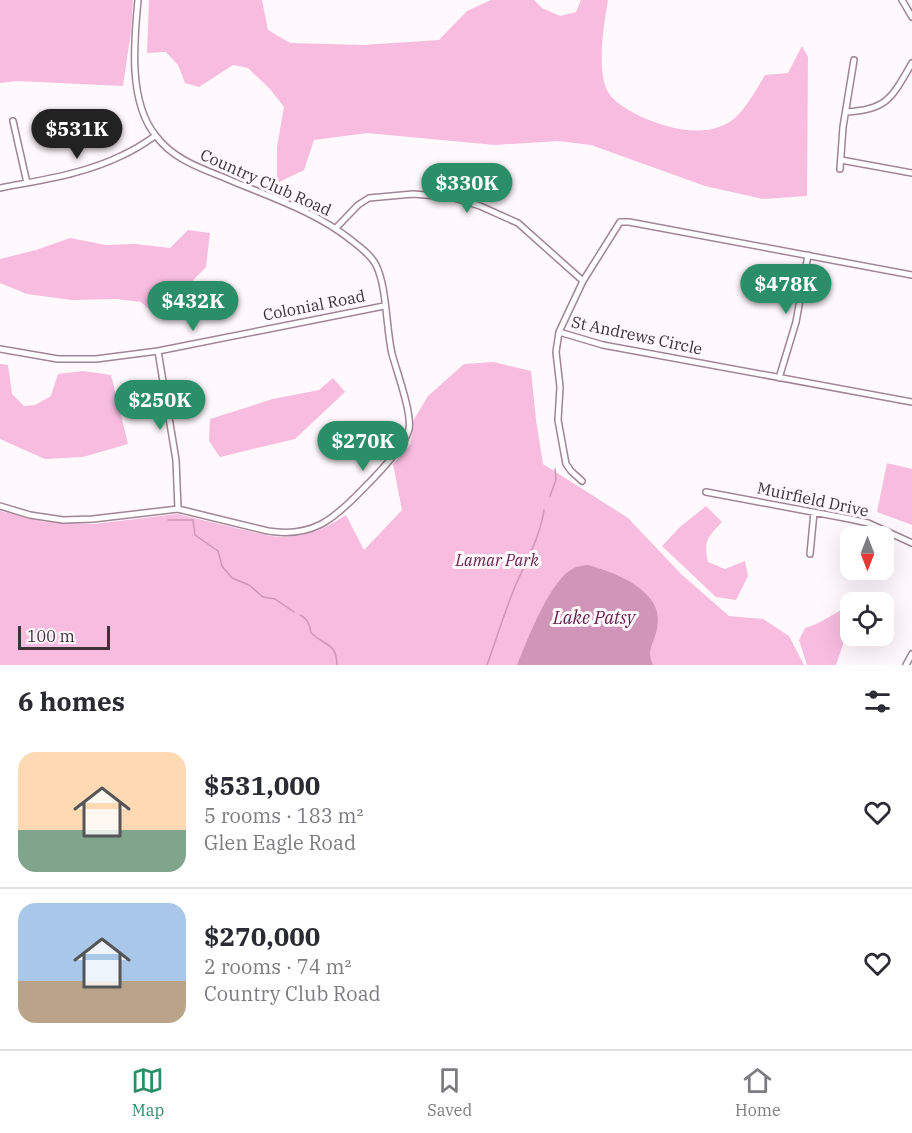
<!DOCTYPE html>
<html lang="en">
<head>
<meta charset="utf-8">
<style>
  body { margin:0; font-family:"IBM Plex Serif",serif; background:#f7f7f7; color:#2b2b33; height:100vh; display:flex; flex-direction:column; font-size:22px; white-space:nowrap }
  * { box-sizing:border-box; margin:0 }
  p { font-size:20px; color:#7c7c81 }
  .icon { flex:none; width:33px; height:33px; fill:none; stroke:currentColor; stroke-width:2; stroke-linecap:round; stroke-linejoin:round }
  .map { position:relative; height:665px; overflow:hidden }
  .details { display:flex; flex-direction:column; background:#fff; flex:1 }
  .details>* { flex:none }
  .needle { width:39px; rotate:180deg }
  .buttons { position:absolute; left:840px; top:526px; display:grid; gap:12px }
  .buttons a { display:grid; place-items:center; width:54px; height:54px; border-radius:12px; background:#fff; box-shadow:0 6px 24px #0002; font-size:30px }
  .scale { position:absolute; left:18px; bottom:15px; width:92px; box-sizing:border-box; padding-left:6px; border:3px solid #3e3239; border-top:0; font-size:16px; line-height:21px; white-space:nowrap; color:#3e3239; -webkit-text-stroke:4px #fff8fc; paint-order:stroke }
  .price { position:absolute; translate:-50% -51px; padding:0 14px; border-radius:21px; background:#2a8e68; color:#fff; font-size:20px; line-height:39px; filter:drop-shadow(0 2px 3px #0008) }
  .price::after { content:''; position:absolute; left:50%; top:36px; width:18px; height:14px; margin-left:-9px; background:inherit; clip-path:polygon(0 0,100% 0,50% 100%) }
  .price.selected { background:#222; color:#fff }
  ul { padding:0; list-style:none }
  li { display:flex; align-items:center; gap:18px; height:150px; padding:0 18px }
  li+li { border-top:2px solid #e1e1e2 }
  li span { display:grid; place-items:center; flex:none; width:168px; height:120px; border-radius:18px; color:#555 }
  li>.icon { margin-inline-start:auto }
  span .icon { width:72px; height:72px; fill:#fffc; stroke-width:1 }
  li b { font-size:26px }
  h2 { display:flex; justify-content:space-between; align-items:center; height:72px; padding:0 18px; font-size:26px }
  .dock { display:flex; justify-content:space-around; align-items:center; height:84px; border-top:2px solid #e1e1e2; background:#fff; font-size:16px; color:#7c7c81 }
  .dock a { display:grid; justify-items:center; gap:3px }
  .dock .selected { color:#2a8e68 }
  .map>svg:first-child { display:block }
  .green { fill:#f8bcde }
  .water { fill:#d095b7 }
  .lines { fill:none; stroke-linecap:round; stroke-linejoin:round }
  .stream { stroke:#d095b7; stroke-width:1.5 }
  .minor-casing { stroke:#a18594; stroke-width:8 }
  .minor { stroke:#fff; stroke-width:5 }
  .labels { text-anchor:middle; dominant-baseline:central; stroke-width:6; stroke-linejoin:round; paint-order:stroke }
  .street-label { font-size:16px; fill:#3e3239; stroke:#fff8fc }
  .park-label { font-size:16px; font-style:italic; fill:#67224f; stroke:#fff8fc }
  .water-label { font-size:18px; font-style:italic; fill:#631e4b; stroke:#fff8fc }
</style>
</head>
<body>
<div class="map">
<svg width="912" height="665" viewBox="0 0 912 665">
  <rect width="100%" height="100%" fill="#fff8fc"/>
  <path class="green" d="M0,0h133l-2,31 -8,55 -106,-5 -17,2z
    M149,0h113l6,30 22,13 73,2 76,-5 28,-29 24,-11h43l8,8 18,8 16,-4 5,-12h27c-4,24 -13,75 2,95 7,10 27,20 39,25 27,11 67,19 90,-6 10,-11 18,-26 26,-39l23,-2 14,-27 6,11 -1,139 -44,3 -58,-13 -114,-41 -33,-4 -63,4 -128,-12 -53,7 -10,30 -27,13v-36l7,-40 -14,-18 -22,-21 -15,-3 -34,22 -14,-4 -7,-18 -12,-13 -19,1z
    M188,230l22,3 -4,34 -42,43 -12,2 -11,-10 -25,-3 -44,1 -45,-6 -27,-11v-24l36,-9 34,-12 36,7 29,-1 35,4z
    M494,362l37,9 5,49 7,44 85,54 53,56 48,42 34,3 26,17 15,29h-804v-154l46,11 48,2 83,-10 93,22c31,3 50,-4 76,-21l18,35 38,-40 -9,-46 18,-20 2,-23 15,-25 36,-32z
    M0,364l8,1 4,29 12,12 11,-1 16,-9 7,-22 25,-3 28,4 17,69 -45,13 -38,2 -45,-20z
    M333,378l12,14 -50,47 -75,18 -11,-16 1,-22 63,-20 46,-9z
    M887,463l25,6v56l-35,-13z
    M706,506l16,16c-14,15 -19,18 -14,40l17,7 20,-8 3,15 -12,24 -20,-3 -54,-51 18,-19z
    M849,606l1,23 -3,4 -11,32h-29l-8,-25 6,-12c17,-5 29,-15 44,-22z"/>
  <path class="water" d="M588,565c28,8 78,26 69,64 -3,15 -11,20 -4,36h-136c10,-24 33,-86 57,-97 4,-2 9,-2 14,-3z"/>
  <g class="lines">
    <path class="stream" d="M550,496l6,-16 -1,-11
      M168,520h25l2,15 23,16 4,15 10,12 17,7 14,12 12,2 19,13
      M300,615c8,4 10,10 11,18 15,14 25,9 26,32
      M487,665c9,-25 17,-51 27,-76 11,-26 26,-51 30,-79"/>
    <g class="minor-casing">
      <path id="minor" d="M902,0l10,17
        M846,112c42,-2 46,-15 66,-49
        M13,121l14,62
        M841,160l71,13
        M840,169l3,-42 11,-67
        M0,188c41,-8 85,-14 123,-33 11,-5 22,-12 32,-19
        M336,228l22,-23 11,-7 44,-4 38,3 29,9 38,17 65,58
        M912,275l-283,-53h-9l-37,59 -24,51 44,13 309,57
        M559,332l-3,20 4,35 -2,33 8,44 5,7 11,10
        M0,349l58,10h38l62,-8 226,-45
        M158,351l18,109 2,49
        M779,378l17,-56 12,-67
        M706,492l144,27 18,4 44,20
        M0,506l30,9 33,5 30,-1 85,-10 90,22c44,7 65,-11 94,-41 12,-12 44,-45 47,-61 3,-16 -12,-57 -17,-75 -6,-26 -5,-67 -16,-89 -5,-10 -16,-18 -25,-25 -36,-29 -84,-44 -126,-62 -25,-10 -52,-19 -69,-42 -28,-34 -22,-95 -18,-136
        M810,554l4,-42
        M906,665l6,-11"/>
    </g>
    <use href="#minor" class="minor"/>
  </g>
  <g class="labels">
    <g class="street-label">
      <text transform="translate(266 182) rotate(24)">Country Club Road</text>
      <text transform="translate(314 305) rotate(-11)">Colonial Road</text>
      <text transform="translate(637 335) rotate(12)">St Andrews Circle</text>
      <text transform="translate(813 499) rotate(12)">Muirfield Drive</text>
    </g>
    <g class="park-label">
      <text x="497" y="560">Lamar Park</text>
    </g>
    <g class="water-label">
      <text x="594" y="617">Lake Patsy</text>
    </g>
  </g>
</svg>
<div class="buttons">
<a><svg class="needle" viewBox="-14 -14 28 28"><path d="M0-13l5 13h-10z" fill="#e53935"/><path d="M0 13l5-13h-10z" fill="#7c7c81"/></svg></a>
<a><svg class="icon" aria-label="locate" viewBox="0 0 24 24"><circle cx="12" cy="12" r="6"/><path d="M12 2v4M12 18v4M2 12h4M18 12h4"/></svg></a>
</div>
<div class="scale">100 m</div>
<b class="price selected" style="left:77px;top:160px">$531K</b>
<b class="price" style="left:467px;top:214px">$330K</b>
<b class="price" style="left:786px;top:315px">$478K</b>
<b class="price" style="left:193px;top:332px">$432K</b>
<b class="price" style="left:160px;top:431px">$250K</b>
<b class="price" style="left:363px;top:472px">$270K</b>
</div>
<section class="details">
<h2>6 homes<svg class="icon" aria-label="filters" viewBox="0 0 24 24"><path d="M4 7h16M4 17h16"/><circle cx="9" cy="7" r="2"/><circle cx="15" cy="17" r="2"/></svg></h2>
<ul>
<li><span style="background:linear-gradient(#ffd9b3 65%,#7fa58c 0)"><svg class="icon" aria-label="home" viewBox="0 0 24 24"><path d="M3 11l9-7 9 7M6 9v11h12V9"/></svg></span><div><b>$531,000</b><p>5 rooms · 183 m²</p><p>Glen Eagle Road</p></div><svg class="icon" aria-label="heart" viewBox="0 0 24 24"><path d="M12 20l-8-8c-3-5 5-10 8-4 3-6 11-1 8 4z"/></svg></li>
<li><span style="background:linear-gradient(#a9c7e8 65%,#b9a48a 0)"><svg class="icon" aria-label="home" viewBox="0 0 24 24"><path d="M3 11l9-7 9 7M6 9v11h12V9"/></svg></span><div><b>$270,000</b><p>2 rooms · 74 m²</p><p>Country Club Road</p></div><svg class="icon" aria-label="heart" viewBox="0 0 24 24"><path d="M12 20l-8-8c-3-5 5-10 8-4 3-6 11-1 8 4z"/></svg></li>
</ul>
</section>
<nav class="dock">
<a class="selected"><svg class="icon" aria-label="map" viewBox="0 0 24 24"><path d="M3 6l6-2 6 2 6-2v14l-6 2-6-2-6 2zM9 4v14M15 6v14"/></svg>Map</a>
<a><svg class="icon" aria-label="saved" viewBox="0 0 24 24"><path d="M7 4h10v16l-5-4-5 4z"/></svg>Saved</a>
<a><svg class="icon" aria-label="home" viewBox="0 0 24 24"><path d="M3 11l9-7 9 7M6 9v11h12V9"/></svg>Home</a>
</nav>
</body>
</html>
